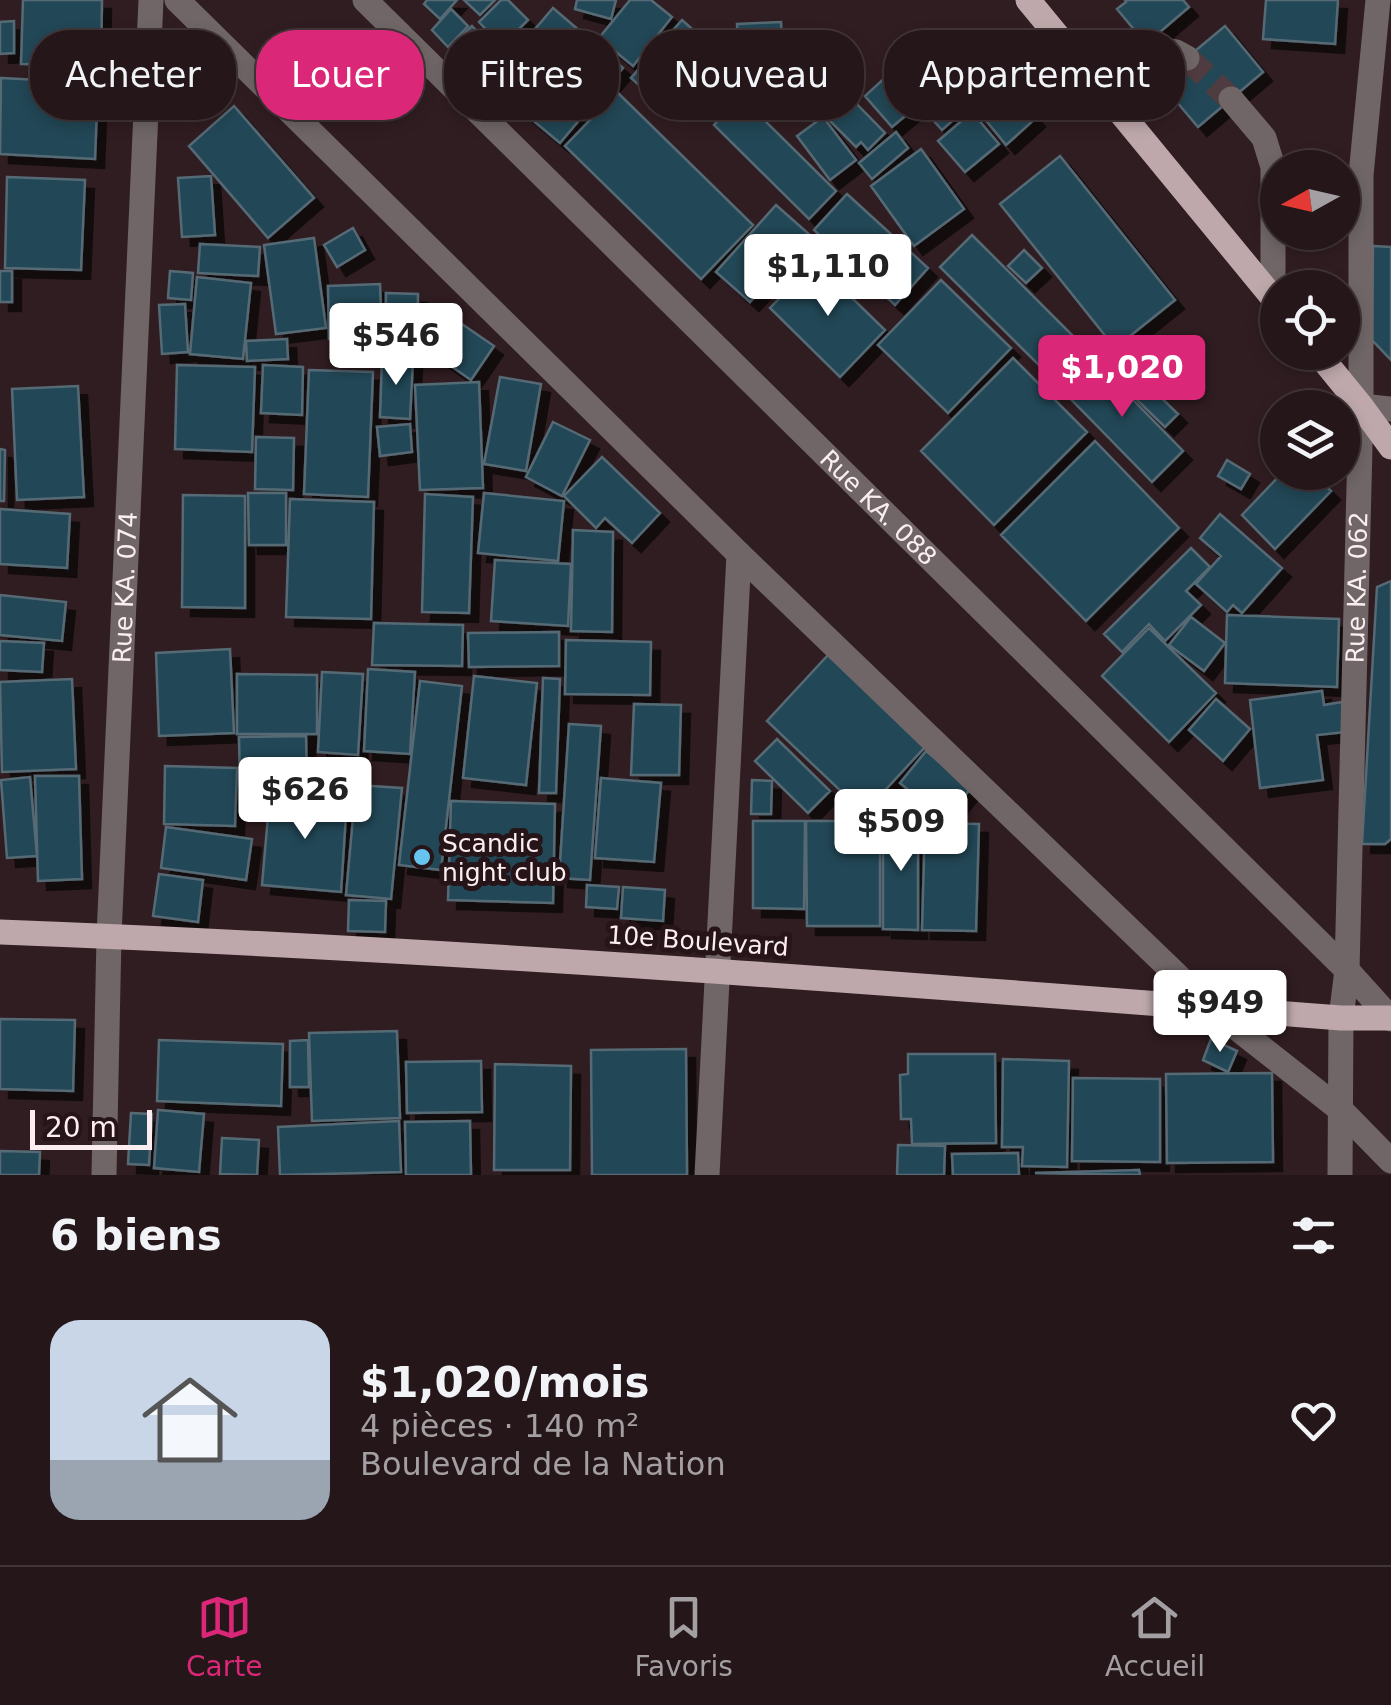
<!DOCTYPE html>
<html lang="fr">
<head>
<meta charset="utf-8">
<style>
  body { margin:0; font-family:"DejaVu Sans",sans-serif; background:#2c1f22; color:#f1f3f6; height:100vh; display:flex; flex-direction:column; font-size:38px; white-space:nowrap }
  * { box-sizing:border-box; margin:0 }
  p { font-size:32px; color:#a39fa2 }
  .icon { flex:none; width:55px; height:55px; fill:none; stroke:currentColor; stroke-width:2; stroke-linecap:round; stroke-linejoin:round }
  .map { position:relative; height:1175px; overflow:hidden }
  .sheet { display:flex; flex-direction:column; background:#241619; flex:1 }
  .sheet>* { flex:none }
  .guide { position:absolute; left:30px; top:30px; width:1332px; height:90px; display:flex; gap:20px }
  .needle { width:65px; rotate:262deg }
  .tools { position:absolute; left:1260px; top:150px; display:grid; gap:20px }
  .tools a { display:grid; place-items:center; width:100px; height:100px; border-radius:50%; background:#241619; box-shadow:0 5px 15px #0003,0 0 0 2px #413538; font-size:50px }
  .scale { position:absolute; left:30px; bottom:25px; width:122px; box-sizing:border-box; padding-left:10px; border:5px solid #fceef0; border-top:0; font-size:28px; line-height:35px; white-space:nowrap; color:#fceef0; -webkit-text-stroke:8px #261418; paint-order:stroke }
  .price { position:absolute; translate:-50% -85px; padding:0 22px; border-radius:10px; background:#fff; color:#222; font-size:32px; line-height:65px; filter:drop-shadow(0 2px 5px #0008) }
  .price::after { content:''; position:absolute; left:50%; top:60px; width:30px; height:22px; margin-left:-15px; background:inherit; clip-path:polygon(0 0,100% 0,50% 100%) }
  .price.selected { background:#db2777; color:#fff }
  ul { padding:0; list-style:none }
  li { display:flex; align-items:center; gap:30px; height:250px; padding:0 50px }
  li span { display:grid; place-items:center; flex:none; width:280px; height:200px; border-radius:30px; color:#555 }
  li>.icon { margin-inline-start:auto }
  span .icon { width:120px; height:120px; fill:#fffc; stroke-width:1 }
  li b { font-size:42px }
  h2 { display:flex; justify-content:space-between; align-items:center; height:120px; padding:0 50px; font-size:42px }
  .tag { padding:0 35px; border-radius:40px; background:#241619; box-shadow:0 5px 15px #0003,0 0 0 2px #413538; font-size:35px; line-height:90px }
  .tag.selected { background:#db2777; color:#fff }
  .menu { display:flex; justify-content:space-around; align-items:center; height:140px; border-top:2px solid #413538; background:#241619; font-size:28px; color:#a39fa2 }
  .menu a { display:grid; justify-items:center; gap:5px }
  .menu .selected { color:#db2777 }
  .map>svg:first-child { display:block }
  .building { fill:#224657; stroke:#566b75; stroke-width:2.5; filter:url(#shadow) }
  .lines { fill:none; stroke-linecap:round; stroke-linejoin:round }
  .minor-tunnel { stroke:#4f3c40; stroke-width:25; stroke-dasharray:25 12; stroke-linecap:butt }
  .minor { stroke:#706667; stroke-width:25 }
  .major { stroke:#bea8ab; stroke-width:25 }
  .poi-dot { fill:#66c4ef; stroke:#261418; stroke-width:4 }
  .labels { text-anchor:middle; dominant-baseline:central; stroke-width:10; stroke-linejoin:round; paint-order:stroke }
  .street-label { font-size:25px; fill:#fceef0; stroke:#261418 }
  .poi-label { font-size:25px; fill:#fceef0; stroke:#261418; text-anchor:start }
</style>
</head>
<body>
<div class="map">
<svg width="1391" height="1175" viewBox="0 0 1391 1175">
  <defs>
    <filter id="shadow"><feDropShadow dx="9" dy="9" stdDeviation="0" flood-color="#0009"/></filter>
  </defs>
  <rect width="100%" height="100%" fill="#301d21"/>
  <path class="building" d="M23,0h79l-1,66 -80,-2z
    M427,0h30l-17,19 -16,-15z
    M464,0h31l-15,15z
    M501,0h7l20,20 -26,26 -23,-24z
    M577,0h39l-5,19 -36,-10z
    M630,0h21l21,17 -39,49 -34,-28z
    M1125,0h58l6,7 -43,37 -29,-35 9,-7z
    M1266,0h72l-3,44 -72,-5z
    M553,8l70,60 -63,75 -37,-31 17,-20 -34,-29z
    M451,9l17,17 -20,21 -16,-17z
    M682,20l36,32 -51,58 -36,-32z
    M14,21v32l-14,1v-32z
    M781,22l3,54 -45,2 -2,-54z
    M472,26l26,27 -21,20 -25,-27z
    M1225,26l38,46 -65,55 -39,-46z
    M974,49l26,29 -58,52 -26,-29z
    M500,65l29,24 -17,20 -29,-24z
    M889,74l28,32 -25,21 -27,-31z
    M1,78l97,5 -3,76 -95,-5z
    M789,81l2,21 -23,2 -2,-21z
    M1005,81l31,37 -30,27 -31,-38z
    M617,92l136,133 -52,54 -136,-133z
    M846,93l39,40 -17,17 -7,-8 -5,5 -32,-32z
    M741,97l95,94 -27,28 -95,-94z
    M234,106l80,92 -46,40 -79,-92z
    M972,112l27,32 -34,28 -27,-31z
    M823,117l33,43 -26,20 -33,-44z
    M896,132l12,16 -36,31 -13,-16z
    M921,149l43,60 -50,37 -43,-60z
    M1060,156l115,144 -60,48 -115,-144z
    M211,176l4,59 -33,2 -4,-59z
    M7,177l78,3 -4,90 -76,-2z
    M847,194l81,74 -33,37 -81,-75z
    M776,205l34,30 -60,67 -34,-30z
    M353,228l12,22 -28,17 -13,-22z
    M972,235l108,108 -31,32 -109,-108z
    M314,238l12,90 -50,6 -12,-89z
    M200,244l60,3 -2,29 -60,-3z
    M1373,246l18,1v113l-19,-20z
    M1024,250l18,18 -16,15 -18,-17z
    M815,262l70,68 -45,47 -70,-69z
    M0,271h12v31h-12z
    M170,271l23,2 -2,27 -23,-2z
    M197,277l54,6 -8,76 -53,-5z
    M941,280l70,68 -63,65 -70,-68z
    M380,284l2,53 -53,2 -1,-53z
    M386,293l32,1 -1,57h-31z
    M185,304l3,48 -26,2 -3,-49z
    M443,311l51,35 -23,34 -50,-35z
    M287,339l1,20 -41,2 -1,-20z
    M1091,357l92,94 -31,31 -92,-94z
    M1126,357l21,20 -13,14 -21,-20z
    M382,358l31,2 -3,59 -30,-2z
    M1013,358l74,74 -93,93 -73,-74z
    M177,365l78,2 -3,85 -77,-3z
    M263,365l40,2 -1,48 -41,-2z
    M309,370l64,2 -5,125 -64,-3z
    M500,377l41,7 -15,87 -42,-7z
    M479,382l4,106 -63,2 -5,-105z
    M1148,385l30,29 -13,13 -30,-29z
    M78,386l6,111 -67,3 -5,-111z
    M553,422l37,18 -28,56 -36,-19z
    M410,424l2,28 -32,4 -3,-29z
    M256,437l38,1 -1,52 -38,-1z
    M1095,441l84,87 -93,93 -85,-86z
    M0,449l5,1 -1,51h-4z
    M602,457l58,56 -28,30 -27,-25 -9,10 -32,-32z
    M1227,460l23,14 -9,15 -23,-13z
    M1283,472h29l19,19 -56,58 -33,-34z
    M248,493h38v52h-37z
    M484,493l80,8 -6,60 -80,-8z
    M425,494l48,3 -4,116 -47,-1z
    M183,495l62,1v112l-63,-1z
    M290,499l84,3 -3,117 -85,-2z
    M0,509l70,5 -3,54 -67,-4z
    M1220,514l62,54 -40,45 -9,-8 -6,7 -31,-28 25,-28 -21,-18z
    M573,530l40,2 -1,100 -41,-1z
    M1191,548l19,19 -24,24 15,14 -36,36 -16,-17 -27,28 -18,-18z
    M495,560l76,4 -3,62 -77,-5z
    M1391,581v258l-6,5h-23l15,-257z
    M0,595l66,7 -4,39 -62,-6z
    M1227,615l112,4 -2,68 -112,-4z
    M1191,617l34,26 -21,28 -35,-26z
    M374,623l89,2 -1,41 -90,-1z
    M1149,628l67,65 -47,49 -67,-66z
    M559,632v34l-90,1 -1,-34z
    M566,640l85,2 -1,53 -85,-1z
    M0,641l44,2 -2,29 -42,-2z
    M230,649l4,84 -75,3 -3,-83z
    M828,655l97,92 -61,66 -97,-92z
    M368,669l47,3 -5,82 -46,-3z
    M322,672l41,2 -5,81 -40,-3z
    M237,674l80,1v59h-80z
    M474,676l63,7 -11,102 -63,-7z
    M543,678l17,1 -4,114h-17z
    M72,679l4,90 -74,3 -2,-90z
    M420,681l42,5 -21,184 -42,-5z
    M1322,691l2,14 18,-3 4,30 -29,3 6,45 -63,8 -10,-88z
    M1216,699l34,30 -27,32 -34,-31z
    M634,704l47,1 -2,70h-48z
    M569,724l32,2 -11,154 -31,-2z
    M306,736l1,47 -67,2 -1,-48z
    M777,739l53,52 -22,22 -53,-52z
    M926,751l45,37 -26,32 -45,-37z
    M320,760l36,5 -4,31 -36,-5z
    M165,766l72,2 -2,58 -71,-2z
    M35,776h44l3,103 -44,2z
    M30,777l7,79 -30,2 -6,-78z
    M601,778l60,5 -7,79 -59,-4z
    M752,780l20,1 -1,33h-20z
    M356,785l46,3 -11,111 -45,-4z
    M270,793l77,6 -6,93 -79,-7z
    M451,801l104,3 -2,99 -105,-3z
    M883,819h35v111l-35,-1z
    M753,821h52l-1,88 -51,-1z
    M806,821h74v105h-73z
    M925,823l54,1 -3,107 -54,-1z
    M166,827l86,12 -6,41 -85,-12z
    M159,874l44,6 -5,42 -45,-6z
    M587,885l32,2 -2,22 -31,-2z
    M623,887l42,3 -2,31 -42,-3z
    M349,900l37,1 -1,31 -37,-1z
    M0,1019l75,1 -2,71 -73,-2z
    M397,1031l3,87 -88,3 -3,-88z
    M1211,1039l26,12 -9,21 -25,-12z
    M159,1040l124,4 -2,62 -124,-5z
    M308,1040l1,47h-19v-46z
    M686,1049l1,126h-95l-1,-125z
    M908,1054h87l1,89 -84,1 -1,-25h-10l-1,-44 8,-1z
    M1003,1059l66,2 -2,106 -45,-1 1,-19h-21z
    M481,1061l1,51 -75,1 -1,-51z
    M495,1064l76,2 -1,104h-76z
    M1272,1073l1,89 -106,1 -1,-89z
    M1073,1078l87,1v83l-88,-1z
    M158,1110l46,4 -5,58 -45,-4z
    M131,1113l21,1 -3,51 -21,-1z
    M399,1121l2,51 -121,3 -2,-48z
    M470,1121l1,54h-65l-1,-53z
    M222,1138l37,2 -2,35 -37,-1z
    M898,1145l47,1 -1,29h-47z
    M0,1151l40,1 -1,23h-39z
    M1018,1153l1,22h-66l-1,-21z
    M1139,1170l1,5 -105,-2z"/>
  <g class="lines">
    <path class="minor-tunnel" d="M1187,58l44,41"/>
    <g class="minor">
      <path d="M177,0l562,554 472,454 131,103 49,50"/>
      <path id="s1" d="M365,0l982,970 44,49"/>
      <path d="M1095,81l73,-30 8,1 11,6"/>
      <path d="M1231,99l33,39 9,29v131"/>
      <path d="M1361,406l30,3"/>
      <path id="s2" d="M104,1175l5,-239 42,-936"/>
      <path d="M707,1175l32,-621"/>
      <path id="s3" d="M1340,1175l1,-157 6,-48 14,-564v-231l17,-175"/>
    </g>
    <path class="major" d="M1028,0l250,304
      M1317,352l44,54 30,41
      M0,932c448,17 895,51 1341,86h50"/>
  </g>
  <circle class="poi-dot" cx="422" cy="857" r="10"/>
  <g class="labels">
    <g class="street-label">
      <text stroke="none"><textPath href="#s1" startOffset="722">Rue KA. 088</textPath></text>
      <text stroke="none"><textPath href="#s2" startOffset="588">Rue KA. 074</textPath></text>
      <text stroke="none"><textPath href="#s3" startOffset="588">Rue KA. 062</textPath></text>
      <text transform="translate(698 941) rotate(4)">10e Boulevard</text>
    </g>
    <g class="poi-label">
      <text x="442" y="843">Scandic<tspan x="442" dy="29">night club</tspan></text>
    </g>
  </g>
</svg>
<div class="tools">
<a><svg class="needle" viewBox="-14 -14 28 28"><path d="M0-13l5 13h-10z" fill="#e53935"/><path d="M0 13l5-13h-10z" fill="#a39fa2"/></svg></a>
<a><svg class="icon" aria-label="locate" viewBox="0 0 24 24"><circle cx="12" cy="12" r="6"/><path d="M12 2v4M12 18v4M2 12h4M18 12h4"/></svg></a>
<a><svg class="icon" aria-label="layers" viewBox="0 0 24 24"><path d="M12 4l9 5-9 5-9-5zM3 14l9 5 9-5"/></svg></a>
</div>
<div class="scale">20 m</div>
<b class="price" style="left:828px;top:319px">$1,110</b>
<b class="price" style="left:396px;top:388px">$546</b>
<b class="price selected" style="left:1122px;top:420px">$1,020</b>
<b class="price" style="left:305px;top:842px">$626</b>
<b class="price" style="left:901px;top:874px">$509</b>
<b class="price" style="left:1220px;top:1055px">$949</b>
<div class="guide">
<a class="tag">Acheter</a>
<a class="tag selected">Louer</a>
<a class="tag">Filtres</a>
<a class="tag">Nouveau</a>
<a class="tag">Appartement</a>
</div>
</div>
<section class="sheet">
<h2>6 biens<svg class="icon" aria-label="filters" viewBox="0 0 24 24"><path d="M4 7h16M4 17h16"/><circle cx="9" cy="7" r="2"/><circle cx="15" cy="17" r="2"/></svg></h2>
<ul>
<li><span style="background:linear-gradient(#c9d6e8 70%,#9aa5b1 0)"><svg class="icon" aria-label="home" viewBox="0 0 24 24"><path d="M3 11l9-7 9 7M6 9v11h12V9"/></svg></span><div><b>$1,020/mois</b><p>4 pièces · 140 m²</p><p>Boulevard de la Nation</p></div><svg class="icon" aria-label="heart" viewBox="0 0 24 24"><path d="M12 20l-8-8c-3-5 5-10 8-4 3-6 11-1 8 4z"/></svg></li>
</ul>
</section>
<nav class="menu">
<a class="selected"><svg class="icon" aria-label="map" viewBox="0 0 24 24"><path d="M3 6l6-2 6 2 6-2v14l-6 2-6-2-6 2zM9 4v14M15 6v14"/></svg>Carte</a>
<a><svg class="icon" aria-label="saved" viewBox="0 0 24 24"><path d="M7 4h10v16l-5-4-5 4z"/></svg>Favoris</a>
<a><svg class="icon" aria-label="home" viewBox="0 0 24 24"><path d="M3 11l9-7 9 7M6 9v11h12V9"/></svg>Accueil</a>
</nav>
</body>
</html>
